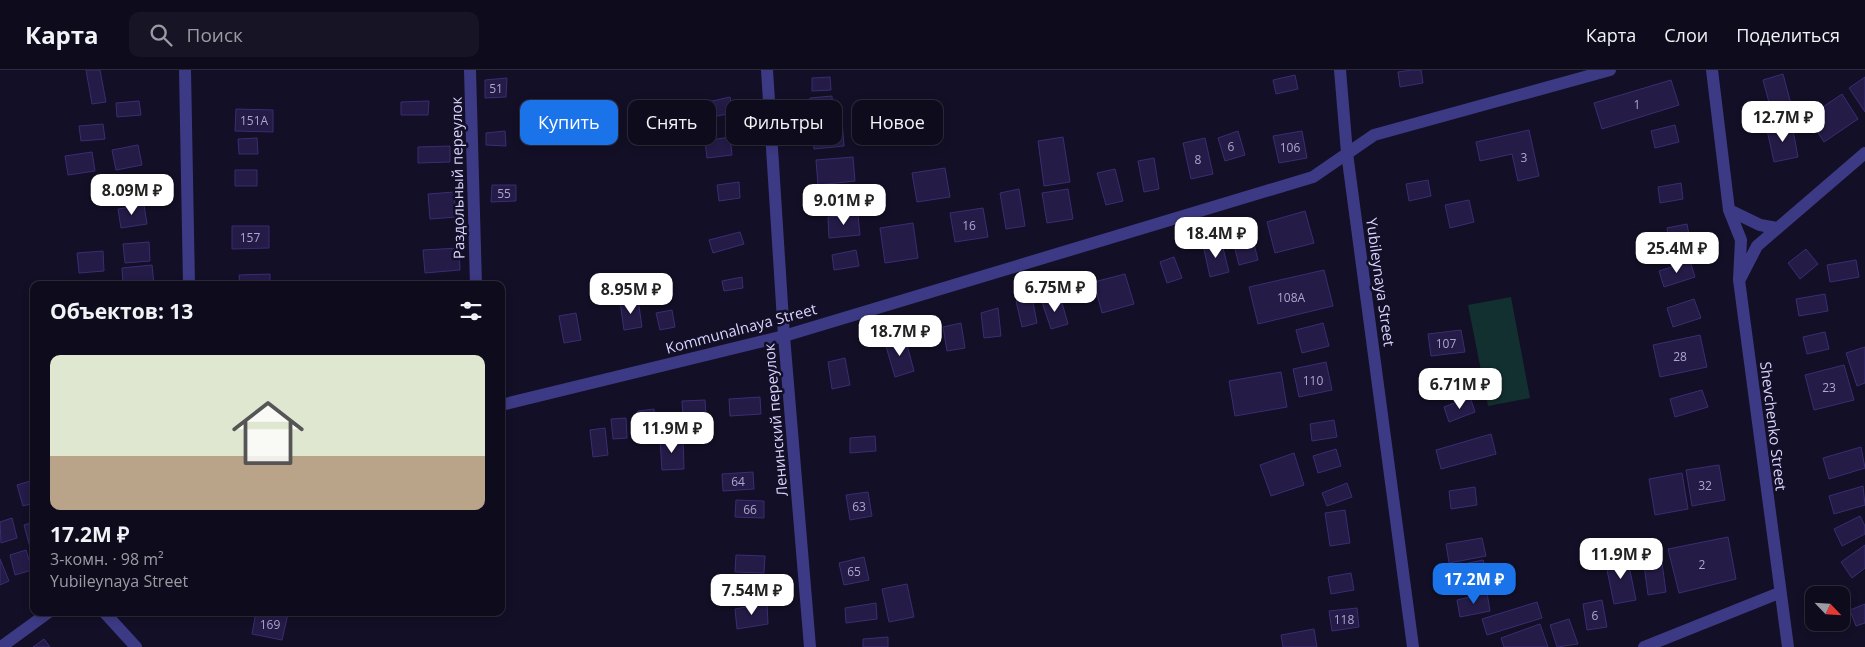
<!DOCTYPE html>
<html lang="ru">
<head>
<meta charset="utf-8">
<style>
  body { margin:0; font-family:"Open Sans",sans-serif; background:#171425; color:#f1f3f6; height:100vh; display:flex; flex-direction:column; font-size:19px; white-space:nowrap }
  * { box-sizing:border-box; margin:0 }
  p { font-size:16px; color:#9b9ba3 }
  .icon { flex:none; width:28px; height:28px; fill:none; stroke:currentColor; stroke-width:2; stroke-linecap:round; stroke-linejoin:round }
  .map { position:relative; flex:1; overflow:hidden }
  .side { position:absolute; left:30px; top:211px; width:475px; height:335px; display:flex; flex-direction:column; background:#0e0b1c; border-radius:10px; box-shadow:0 2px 8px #0003,0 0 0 1px #2e2b3b }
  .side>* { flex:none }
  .guide { position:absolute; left:520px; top:30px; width:475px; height:45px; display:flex; gap:10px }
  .needle { width:32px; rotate:115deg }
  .controls { position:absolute; left:1805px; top:516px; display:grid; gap:10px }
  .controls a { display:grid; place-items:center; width:45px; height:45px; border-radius:10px; background:#0e0b1c; box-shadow:0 2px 8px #0003,0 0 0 1px #2e2b3b; font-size:25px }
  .price { position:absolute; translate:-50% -42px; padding:0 11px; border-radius:10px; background:#fff; color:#222; font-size:16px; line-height:32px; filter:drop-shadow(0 1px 2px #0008) }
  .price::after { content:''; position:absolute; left:50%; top:30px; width:15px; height:11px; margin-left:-8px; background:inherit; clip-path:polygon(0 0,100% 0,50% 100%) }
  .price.active { background:#1a73e8; color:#fff }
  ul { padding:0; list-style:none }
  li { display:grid; align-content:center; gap:10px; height:265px; padding:0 20px }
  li+li { border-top:1px solid #2e2b3b }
  li span { display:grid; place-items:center; height:155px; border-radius:10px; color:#555 }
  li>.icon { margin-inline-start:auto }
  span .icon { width:90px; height:90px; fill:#fffc; stroke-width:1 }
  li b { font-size:21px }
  h2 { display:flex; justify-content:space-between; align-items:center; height:60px; padding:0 20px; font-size:21px }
  .chip { padding:0 18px; border-radius:10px; background:#0e0b1c; box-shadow:0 2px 8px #0003,0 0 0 1px #2e2b3b; font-size:18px; line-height:45px }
  .chip.active { background:#1a73e8; color:#fff }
  header { display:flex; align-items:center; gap:30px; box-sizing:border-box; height:70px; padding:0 25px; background:#0e0b1c; border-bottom:1px solid #2e2b3b }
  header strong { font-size:24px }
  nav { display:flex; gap:28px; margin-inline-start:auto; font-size:18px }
  .search { width:350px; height:45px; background:#171425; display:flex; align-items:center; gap:12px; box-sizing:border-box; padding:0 18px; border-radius:10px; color:#9b9ba3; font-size:19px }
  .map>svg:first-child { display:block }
  .green { fill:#12302f }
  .building { fill:#241b47; stroke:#3b2d73 }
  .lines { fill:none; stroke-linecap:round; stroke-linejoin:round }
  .minor { stroke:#3d3a85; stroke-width:12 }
  .labels { text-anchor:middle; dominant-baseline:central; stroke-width:5; stroke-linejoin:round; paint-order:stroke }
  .number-label { font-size:12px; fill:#aca6d1 }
  .street-label { font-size:15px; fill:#d9d4ff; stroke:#130f26 }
</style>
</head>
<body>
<header>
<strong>Карта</strong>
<div class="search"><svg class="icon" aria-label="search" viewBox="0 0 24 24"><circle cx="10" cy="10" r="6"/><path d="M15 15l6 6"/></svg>Поиск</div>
<nav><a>Карта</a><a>Слои</a><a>Поделиться</a></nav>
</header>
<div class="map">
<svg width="1865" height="577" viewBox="0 0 1865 577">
  <rect width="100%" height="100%" fill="#130f26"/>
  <path class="green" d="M1511,227l19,101 -42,8 -20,-101z"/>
  <path class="building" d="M86,0h14l6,32 -14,2z
    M1412,0h9l2,13 -23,4 -2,-15z
    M1783,4l8,30 -20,6 -8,-30z
    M1295,5l3,14 -22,5 -3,-14z
    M830,7l1,13 -19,1v-13z
    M1865,7v35l-16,-24z
    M507,8l-1,19 -21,1v-18z
    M1671,10l8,25 -77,24 -8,-26z
    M1842,24l16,25 -34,23 -16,-25z
    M832,26l1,19 -22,1 -1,-18z
    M730,27l3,16 -32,6 -2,-15z
    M139,31l2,14 -24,2 -1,-14z
    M429,31l-1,14h-27v-13z
    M236,39l37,1v22l-38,-1z
    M842,51l2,25 -30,3 -2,-25z
    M103,54l2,15 -24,2 -2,-15z
    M1675,55l4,17 -24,6 -4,-17z
    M1792,55l6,32 -24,5 -7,-32z
    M1529,60l10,46 -21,5 -6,-27 -32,7 -4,-19z
    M505,61l1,15 -20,-1v-12z
    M1238,61l7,24 -20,6 -7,-23z
    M1302,61l5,27 -28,5 -6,-27z
    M730,67l2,18 -25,3 -2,-17z
    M1063,67l7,45 -26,4 -6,-45z
    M257,68l1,16h-19l-1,-15z
    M1205,68l8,36 -22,5 -8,-36z
    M138,75l4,20 -26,5 -4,-20z
    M450,76v16l-32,1v-16z
    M92,82l3,19 -27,4 -3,-19z
    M853,87l2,24 -37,4 -2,-25z
    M1154,88l5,31 -15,3 -6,-31z
    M945,98l5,29 -33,5 -5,-29z
    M1115,99l8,32 -17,4 -9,-32z
    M235,100h22v16h-22z
    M1428,110l3,16 -22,5 -3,-17z
    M739,112l1,16 -21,3 -2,-16z
    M1681,113l2,16 -23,4 -2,-16z
    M492,115h24v16l-25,1z
    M1019,119l6,37 -19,3 -6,-36z
    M1068,119l5,30 -26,4 -5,-30z
    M454,122l2,25 -26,2 -2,-25z
    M1469,130l5,22 -24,6 -5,-23z
    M144,135l3,19 -26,4 -3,-19z
    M983,138l5,29 -33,5 -5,-29z
    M1305,141l9,32 -39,10 -8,-31z
    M858,145l2,20 -31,3 -1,-21z
    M913,153l5,35 -33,5 -5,-35z
    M1687,154l3,16 -20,4 -3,-16z
    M232,156h37v22l-37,1z
    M1250,158l8,32 -19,5 -8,-32z
    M740,162l4,12 -31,9 -4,-13z
    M1221,170l8,32 -19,5 -7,-32z
    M149,172l1,19 -25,2 -2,-19z
    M459,178l1,22 -35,3 -2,-23z
    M1806,179l12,15 -18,15 -12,-16z
    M856,180l3,16 -25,4 -2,-15z
    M103,181l1,20 -25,2 -2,-20z
    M1174,187l8,21 -15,5 -7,-21z
    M1856,190l3,17 -29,5 -3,-17z
    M1690,191l5,16 -31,10 -5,-16z
    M152,195l2,20h-31l-1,-17z
    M1324,200l9,36 -75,18 -9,-37z
    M270,204v11h-30l-1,-10z
    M1125,204l9,30 -32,9 -8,-31z
    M742,207l1,11 -19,3 -2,-10z
    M1825,224l3,17 -29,5 -3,-17z
    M1060,226l8,28 -17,5 -9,-27z
    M1032,227l5,26 -15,4 -6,-26z
    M638,229l4,28 -18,3 -4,-28z
    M1694,229l7,19 -28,9 -6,-19z
    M998,238l3,28 -17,2 -3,-25z
    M672,240l3,17 -15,3 -4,-17z
    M576,243l5,27 -17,3 -5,-27z
    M961,253l4,25 -18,3 -4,-24z
    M1323,253l6,23 -27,7 -6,-23z
    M1461,260l4,22 -34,4 -3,-22z
    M1825,262l4,17 -22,5 -4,-17z
    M1700,265l7,32 -47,10 -7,-32z
    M905,267l9,34 -19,6 -10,-34z
    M1865,277v36l-8,3 -11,-33z
    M845,288l5,27 -18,4 -4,-27z
    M1326,292l6,28 -33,7 -6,-28z
    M1844,295l10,35 -40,10 -9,-35z
    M1281,302l6,35 -52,9 -6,-35z
    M1702,320l6,17 -33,10 -5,-18z
    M760,327l1,17 -31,2 -1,-17z
    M1470,327l5,15 -26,10 -5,-15z
    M705,330l2,31 -23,1 -2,-31z
    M654,339l2,26 -16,1 -2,-25z
    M626,348l1,20 -14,1 -2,-20z
    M1334,350l3,17 -25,4 -2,-17z
    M605,358l3,27 -15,2 -3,-27z
    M1491,364l5,20 -55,15 -5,-19z
    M875,366l1,15 -26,2v-15z
    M683,368l1,31 -22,1 -2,-31z
    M1861,377l4,21 -36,11 -6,-21z
    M1336,379l5,17 -23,7 -5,-17z
    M1294,383l10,32 -33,11 -11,-31z
    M1719,395l6,35 -33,6 -6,-36z
    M753,402l1,17 -31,2 -1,-17z
    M1682,403l6,36 -33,6 -6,-36z
    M34,410v23l-11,3 -6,-21z
    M1347,413l5,14 -25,9 -5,-13z
    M1863,416l2,19 -31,9 -5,-18z
    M1475,417l2,18 -26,4 -2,-18z
    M868,422l4,24 -22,4 -4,-25z
    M736,430l28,1v17l-29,-1z
    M1345,440l5,33 -20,3 -5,-33z
    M1860,446l5,10v8l-23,12 -8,-17z
    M12,448l5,20 -16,5 -1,-21z
    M34,452v33h-2l-8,-30z
    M1728,467l8,42 -57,14 -11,-44z
    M1482,468l4,18 -37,7 -3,-19z
    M1865,475v23l-13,10 -11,-16z
    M26,480l6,20 -17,5 -5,-20z
    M1626,481l10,49 -22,4 -8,-39 11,-2 -2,-10z
    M736,485l29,1 -1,17 -29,-1z
    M864,487l5,23 -25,5 -5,-22z
    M0,489l9,22 -9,4z
    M1483,490l4,14 -35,7 -3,-14z
    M1662,493l4,29 -18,3 -4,-30z
    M1351,503l3,17 -23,4 -3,-17z
    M907,514l7,33 -25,5 -7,-33z
    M1487,523l3,18 -30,6 -3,-17z
    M1602,530l5,27 -20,3 -4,-26z
    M1537,532l5,16 -55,17 -5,-16z
    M767,533l1,21 -31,5 -2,-20z
    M876,533l1,16 -31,4 -1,-15z
    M1865,534v19l-9,3 -6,-16z
    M1357,538l2,19 -27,4 -3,-20z
    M256,542l32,2 -6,26 -30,-6z
    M1569,549l9,25 -21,3 -7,-22z
    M1540,554l8,23h-44l-3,-9z
    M1314,559l3,18h-34l-2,-12z
    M888,567v10h-25v-8z
    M44,569l6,8h-17z"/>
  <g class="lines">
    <path class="minor" d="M185,0l4,215
      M470,0l6,215
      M767,0l17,266 26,311
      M1340,0l7,83 66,494
      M1712,0l17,140 31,15 17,3
      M1729,140l12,30 -2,40 49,367
      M1740,209l17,-33 108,-93
      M501,335l283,-69 529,-159 61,-42 236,-65
      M104,542l32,35
      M1,577l48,-35
      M1644,577l135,-54"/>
  </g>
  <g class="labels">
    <g class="number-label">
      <text x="496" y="18">51</text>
      <text x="1637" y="34">1</text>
      <text x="254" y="50">151А</text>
      <text x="1231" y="76">6</text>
      <text x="1290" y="77">106</text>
      <text x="1524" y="87">3</text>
      <text x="1198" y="89">8</text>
      <text x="504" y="123">55</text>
      <text x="969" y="155">16</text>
      <text x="250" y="167">157</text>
      <text x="1291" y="227">108А</text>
      <text x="1446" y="273">107</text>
      <text x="1680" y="286">28</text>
      <text x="1313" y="310">110</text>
      <text x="1829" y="317">23</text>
      <text x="738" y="411">64</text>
      <text x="1705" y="415">32</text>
      <text x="859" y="436">63</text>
      <text x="750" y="439">66</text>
      <text x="1702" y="494">2</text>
      <text x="854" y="501">65</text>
      <text x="1595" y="545">6</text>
      <text x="1344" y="549">118</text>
      <text x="270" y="554">169</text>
    </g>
    <g class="street-label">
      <text transform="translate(457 108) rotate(-91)">Раздольный переулок</text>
      <text transform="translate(1381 212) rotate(82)">Yubileynaya Street</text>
      <text transform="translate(741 258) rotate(-15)">Kommunalnaya Street</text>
      <text transform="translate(775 350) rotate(-95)">Ленинский переулок</text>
      <text transform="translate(1774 356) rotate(83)">Shevchenko Street</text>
    </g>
  </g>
</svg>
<div class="controls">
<a><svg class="needle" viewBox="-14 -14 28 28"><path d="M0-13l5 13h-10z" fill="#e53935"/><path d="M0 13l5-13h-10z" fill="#9b9ba3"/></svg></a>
</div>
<b class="price" style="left:1783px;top:73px">12.7M ₽</b>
<b class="price" style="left:132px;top:146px">8.09M ₽</b>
<b class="price" style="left:844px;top:156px">9.01M ₽</b>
<b class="price" style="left:1216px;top:189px">18.4M ₽</b>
<b class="price" style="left:1677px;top:204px">25.4M ₽</b>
<b class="price" style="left:1055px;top:243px">6.75M ₽</b>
<b class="price" style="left:631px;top:245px">8.95M ₽</b>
<b class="price" style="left:900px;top:287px">18.7M ₽</b>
<b class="price" style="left:1460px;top:340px">6.71M ₽</b>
<b class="price" style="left:672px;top:384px">11.9M ₽</b>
<b class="price" style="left:1621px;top:510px">11.9M ₽</b>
<b class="price active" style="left:1474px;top:535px">17.2M ₽</b>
<b class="price" style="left:752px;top:546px">7.54M ₽</b>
<div class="guide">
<a class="chip active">Купить</a>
<a class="chip">Снять</a>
<a class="chip">Фильтры</a>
<a class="chip">Новое</a>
</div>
<section class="side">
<h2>Объектов: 13<svg class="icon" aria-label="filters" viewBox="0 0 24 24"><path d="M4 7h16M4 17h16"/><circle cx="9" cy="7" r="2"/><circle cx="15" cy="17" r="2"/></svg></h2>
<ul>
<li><span style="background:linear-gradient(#dfe7d0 65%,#b9a48a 0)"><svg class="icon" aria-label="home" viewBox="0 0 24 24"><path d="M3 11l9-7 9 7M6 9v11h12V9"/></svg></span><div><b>17.2M ₽</b><p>3-комн. · 98 m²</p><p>Yubileynaya Street</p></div></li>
</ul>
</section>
</div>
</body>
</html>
